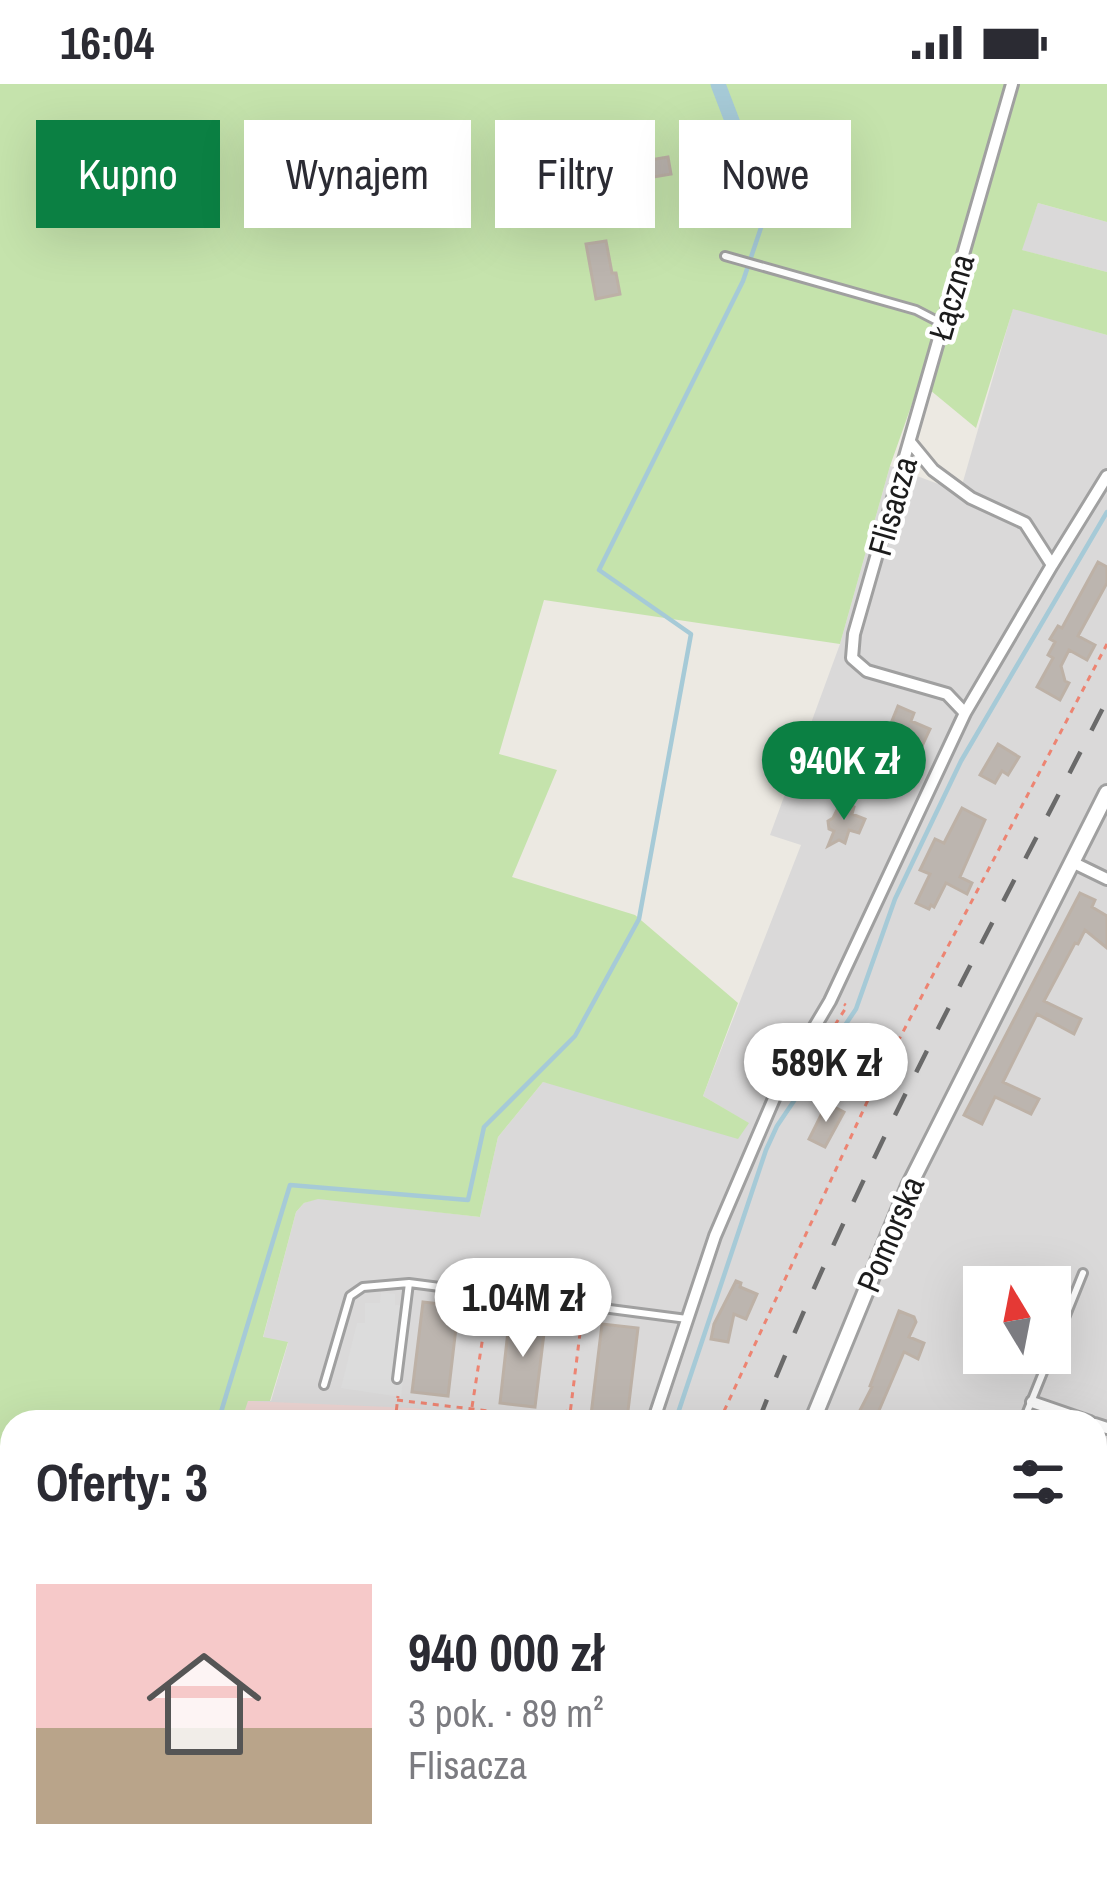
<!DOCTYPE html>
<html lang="pl">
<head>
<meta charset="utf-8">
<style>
  body { margin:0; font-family:"Archivo Narrow",sans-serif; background:#f2f2f3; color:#2b2b33; height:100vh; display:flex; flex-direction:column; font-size:45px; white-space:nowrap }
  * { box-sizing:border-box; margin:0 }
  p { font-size:39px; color:#7c7c81 }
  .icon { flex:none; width:66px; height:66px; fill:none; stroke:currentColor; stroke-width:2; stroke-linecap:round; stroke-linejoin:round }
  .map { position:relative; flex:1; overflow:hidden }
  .panel { position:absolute; left:0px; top:1326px; width:1107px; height:471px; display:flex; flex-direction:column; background:#fff; border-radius:36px 36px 0 0; box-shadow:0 12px 48px #0002 }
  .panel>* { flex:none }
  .hud { position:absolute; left:36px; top:36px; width:1035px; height:108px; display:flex; gap:24px }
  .needle { width:78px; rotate:350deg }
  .buttons { position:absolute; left:963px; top:1182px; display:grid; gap:24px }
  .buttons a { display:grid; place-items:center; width:108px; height:108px; border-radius:0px; background:#fff; box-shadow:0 12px 48px #0002; font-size:60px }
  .price { position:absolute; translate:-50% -102px; padding:0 27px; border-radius:42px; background:#fff; color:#222; font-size:39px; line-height:78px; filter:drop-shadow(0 3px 6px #0008) }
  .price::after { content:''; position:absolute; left:50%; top:72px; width:36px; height:27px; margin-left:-18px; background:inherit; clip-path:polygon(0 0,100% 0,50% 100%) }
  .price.on { background:#0b8043; color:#fff }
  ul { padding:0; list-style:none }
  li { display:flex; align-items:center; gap:36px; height:300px; padding:0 36px }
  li+li { border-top:3px solid #e1e1e2 }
  li span { display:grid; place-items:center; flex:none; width:336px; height:240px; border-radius:0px; color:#555 }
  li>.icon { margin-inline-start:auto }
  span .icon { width:144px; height:144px; fill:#fffc; stroke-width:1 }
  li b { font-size:51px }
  h2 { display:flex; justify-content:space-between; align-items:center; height:144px; padding:0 36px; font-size:51px }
  .tag { padding:0 42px; border-radius:0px; background:#fff; box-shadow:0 12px 48px #0002; font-size:42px; line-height:108px }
  .tag.on { background:#0b8043; color:#fff }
  .status { display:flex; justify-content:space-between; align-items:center; height:84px; padding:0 60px; background:#fff; direction:ltr }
  .status svg { height:33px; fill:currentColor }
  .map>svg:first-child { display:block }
  .residential { fill:#dad9d9; fill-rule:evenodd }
  .commercial { fill:#ecd4d2 }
  .grass { fill:#c5e3ac }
  .parking { fill:#dcdcdc }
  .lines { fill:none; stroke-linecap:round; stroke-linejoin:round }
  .stream { stroke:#a6cad7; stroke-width:4.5 }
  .canal { stroke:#a6cad7; stroke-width:15 }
  .building { fill:#bcb5af; stroke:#bdb1a6; stroke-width:3 }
  .service-casing { stroke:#a0a0a0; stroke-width:12 }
  .minor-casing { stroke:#a0a0a0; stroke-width:16 }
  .tertiary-casing { stroke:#a0a0a0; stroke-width:20 }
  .path { stroke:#ed8472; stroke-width:3; stroke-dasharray:6 6; stroke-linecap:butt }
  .service { stroke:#fff; stroke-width:6 }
  .minor { stroke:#fff; stroke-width:10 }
  .tertiary { stroke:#fff; stroke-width:14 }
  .rail { stroke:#6a6a6a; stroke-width:4.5; stroke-dasharray:24 24; stroke-linecap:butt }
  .labels { text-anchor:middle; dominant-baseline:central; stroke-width:9; stroke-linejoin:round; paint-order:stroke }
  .street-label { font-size:33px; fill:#1c1c1c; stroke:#fff }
</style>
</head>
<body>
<div class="status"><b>16:04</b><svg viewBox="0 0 49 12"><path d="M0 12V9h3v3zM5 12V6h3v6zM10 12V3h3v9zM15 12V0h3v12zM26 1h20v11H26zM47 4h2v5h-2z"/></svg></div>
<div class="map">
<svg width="1107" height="1796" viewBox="0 0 1107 1796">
  <rect width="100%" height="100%" fill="#ece9e2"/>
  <path class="residential" d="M1038,119l69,19v50l-86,-22z
    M1013,224l94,27v1545h-1082l1,-11h1069v-447h-854l7,-21h23l17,-58 -25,-5 33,-126 8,-9 14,-5 162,19 18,-80 45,-55 205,41 -45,-27 98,-251 -31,-10 70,-191 50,-178 70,26zM984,1203h66v66h-66z"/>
  <path class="commercial" d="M248,1317l165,7 93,14h-265z"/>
  <path class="grass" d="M0,0h1009l-67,235 -52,147 -50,178 -296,-44 -45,154 58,16 -45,107 123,38 103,88 -35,93 46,27 -11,16 -195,-57 -45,55 -18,80 -162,-18 -14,4 -8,9 -33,125 25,5 -18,59h-22l-7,21h-229v447h14l-1,11h-25z
    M1018,0h89v138l-69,-19 -16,47 85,22v63l-94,-26 -37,119 -46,-38z"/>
  <path class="parking" d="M381,1208l14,2v11l17,1 -11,91 -60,-9 16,-65h8v-20h15z"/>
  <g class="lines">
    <path class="stream" d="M218,1338l72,-237 178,15 16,-73 91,-91 64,-117 52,-285 -92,-64 144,-289 27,-80 -25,-19
      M675,1338l91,-272 11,-24 79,-117 39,-110 66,-138 146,-249
      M0,1785l12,-83"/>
    <path class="canal" d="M718,0l21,55 6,43"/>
  </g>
  <path class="building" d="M668,73l3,17 -65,11 -3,-17z
    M606,157l6,32h4l4,21 -24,5 -10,-55z
    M1098,478l9,5v16l-29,53 17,9 -8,15 -18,-10 -8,16 4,15 4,2 -9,17 -23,-13 16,-29 -5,-3 7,-13 -5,-3 8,-13 4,2z
    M898,622l16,7 -3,8 19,8 -29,62 -21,-10 12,-24 -13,-4z
    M998,660l21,13 -11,18 -6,-4 -7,12 -15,-8z
    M841,718l13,5 -2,7 13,5 -6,14 -10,-3 -4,13 -6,-3 -11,6 6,-15 -5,-2 -1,-8 5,-3z
    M962,724l23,12 -25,57 12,6 -5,11 -21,-11 -12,24 -3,-2 -2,4 -13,-6 14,-29 -10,-4 15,-31 9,4z
    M1080,809l15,7 -3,7 15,9v32l-22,-18 -7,14 -3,-1 -31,58 37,18 -7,15 -37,-20 -34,68 36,17 -8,15 -36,-17 -13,27 -18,-9z
    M827,1019l17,9 -19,35 -16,-8z
    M736,1197l5,2 -1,4 17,7 -11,25 -12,-5 -6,28 -17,-3 3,-15z
    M423,1218l62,7 -2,14 -26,-4 -9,77 -36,-4z
    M899,1227l15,6 2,5 -7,15 15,6 -6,16 -14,-7 -30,70h-20l18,-35 -2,-1z
    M510,1229l36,4 -11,90 -35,-4z
    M602,1240l36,4 -11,91 -36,-4z
    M72,1785h83l-3,11h-83z"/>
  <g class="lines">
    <g class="service-casing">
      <path id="service" d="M725,172l191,54 27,14
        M397,1295l12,-96
        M324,1301l26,-89 13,-9 46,-4 278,36
        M285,1338h27
        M1023,1338l60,-149
        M60,1796l3,-11
        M170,1796l3,-11
        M233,1796l4,-11"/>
    </g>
    <g class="minor-casing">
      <path id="minor" d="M1052,481l55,-89
        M965,629l-18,-19 -80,-23 -15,-13 2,-24 158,-550
        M1072,778l35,17
        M1032,1318l58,20
        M653,1338l62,-186 64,-149 51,-86 135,-288 87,-148 -27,-42 -54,-25 -38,-28 -23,-28
        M1095,1340l12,4
        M1095,1596l12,-45
        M926,1785l16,11
        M846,1796l3,-11
        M1043,1796l3,-11"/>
    </g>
    <g class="tertiary-casing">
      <path id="tertiary" d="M812,1338l97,-236 198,-393
        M1095,1595l12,6
        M282,1796l4,-11
        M478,1796l4,-11
        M661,1796l2,-11"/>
    </g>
    <path class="path" d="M790,1012l57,-90 -3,-2
      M397,1316l159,19 15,-11
      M472,1323l16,-103
      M395,1338l3,-26
      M569,1338l13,-105
      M719,1338l155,-335 233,-443
      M1097,1541l10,-38
      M1095,1623l12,1
      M1095,1639l5,-15
      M155,1796l3,-11
      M258,1796l5,-11
      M315,1796l4,-11"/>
    <use href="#service" class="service"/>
    <use href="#minor" class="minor"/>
    <use href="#tertiary" class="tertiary"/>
    <path class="rail" d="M758,1338c98,-249 228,-484 349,-722
      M642,1796l2,-11"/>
  </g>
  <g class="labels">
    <g class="street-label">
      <text transform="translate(951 213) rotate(-74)">Łączna</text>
      <text transform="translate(892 422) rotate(-74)">Flisacza</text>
      <text transform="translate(890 1150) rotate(-67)">Pomorska</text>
    </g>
  </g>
</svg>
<div class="buttons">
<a><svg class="needle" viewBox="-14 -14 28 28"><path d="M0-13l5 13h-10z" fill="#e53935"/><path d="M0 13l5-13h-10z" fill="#7c7c81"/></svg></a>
</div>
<b class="price on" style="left:844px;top:739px">940K zł</b>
<b class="price" style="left:826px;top:1041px">589K zł</b>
<b class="price" style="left:523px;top:1276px">1.04M zł</b>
<div class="hud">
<a class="tag on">Kupno</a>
<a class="tag">Wynajem</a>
<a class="tag">Filtry</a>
<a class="tag">Nowe</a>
</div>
<section class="panel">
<h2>Oferty: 3<svg class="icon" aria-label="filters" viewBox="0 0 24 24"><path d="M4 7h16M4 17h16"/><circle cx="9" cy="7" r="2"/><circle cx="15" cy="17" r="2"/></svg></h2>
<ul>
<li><span style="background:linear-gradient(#f6c9c9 60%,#b9a48a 0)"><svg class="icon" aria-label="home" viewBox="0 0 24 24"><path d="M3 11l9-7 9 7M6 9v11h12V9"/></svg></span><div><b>940 000 zł</b><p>3 pok. · 89 m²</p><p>Flisacza</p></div></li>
</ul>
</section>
</div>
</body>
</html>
